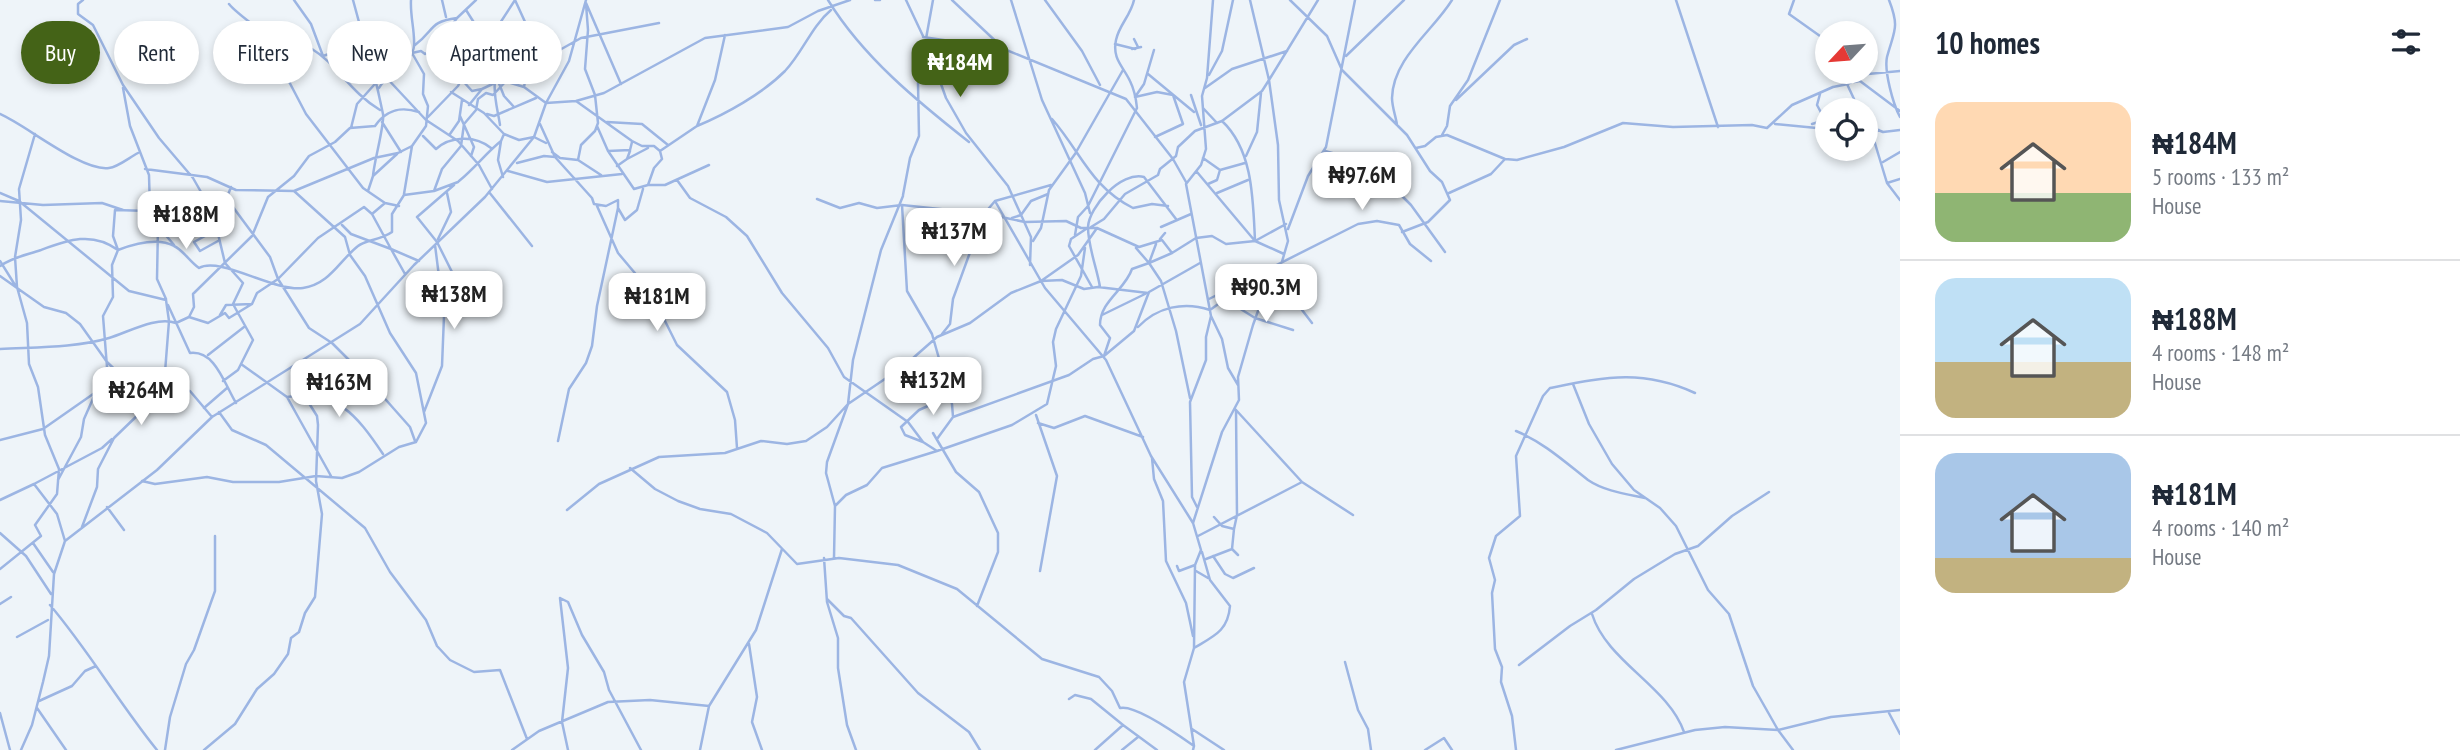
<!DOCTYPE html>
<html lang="en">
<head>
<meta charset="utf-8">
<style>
  body { margin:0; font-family:"PT Sans Narrow",sans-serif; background:#f2f2f3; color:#1f2937; height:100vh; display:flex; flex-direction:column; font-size:26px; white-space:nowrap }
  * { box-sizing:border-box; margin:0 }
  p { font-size:23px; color:#747a83 }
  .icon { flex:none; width:38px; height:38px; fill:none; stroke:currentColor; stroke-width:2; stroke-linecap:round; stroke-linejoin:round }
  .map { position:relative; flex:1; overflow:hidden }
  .panel { display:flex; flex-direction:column; background:#fff; width:560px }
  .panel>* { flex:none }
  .banner { position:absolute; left:21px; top:21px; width:665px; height:63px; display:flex; gap:14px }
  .needle { width:46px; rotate:244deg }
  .controls { position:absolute; left:1815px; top:21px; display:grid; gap:14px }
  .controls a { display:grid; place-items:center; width:63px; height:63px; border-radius:50%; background:#fff; box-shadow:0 4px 10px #0003; font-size:35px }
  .price { position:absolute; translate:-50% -60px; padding:0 16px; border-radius:14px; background:#fff; color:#222; font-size:23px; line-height:46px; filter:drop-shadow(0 2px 4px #0008) }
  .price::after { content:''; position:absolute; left:50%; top:42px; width:21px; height:16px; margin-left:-10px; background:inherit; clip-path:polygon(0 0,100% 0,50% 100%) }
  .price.on { background:#446317; color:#fff }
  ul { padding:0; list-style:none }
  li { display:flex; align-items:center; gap:21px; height:175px; padding:0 35px }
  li+li { border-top:2px solid #e0e1e3 }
  li span { display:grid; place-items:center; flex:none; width:196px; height:140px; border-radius:21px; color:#555 }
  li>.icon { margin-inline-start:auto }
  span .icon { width:84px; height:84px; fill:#fffc; stroke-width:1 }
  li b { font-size:30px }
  h2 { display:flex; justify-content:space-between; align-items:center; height:84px; padding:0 35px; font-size:30px }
  .tag { padding:0 24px; border-radius:32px; background:#fff; box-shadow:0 4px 10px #0003; font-size:24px; line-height:63px }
  .tag.on { background:#446317; color:#fff }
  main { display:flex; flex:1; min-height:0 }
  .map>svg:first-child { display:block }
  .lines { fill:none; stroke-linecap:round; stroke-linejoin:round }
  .minor { stroke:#9cb5e3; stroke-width:2.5 }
</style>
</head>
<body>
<main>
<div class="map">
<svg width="1900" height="750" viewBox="0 0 1900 750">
  <rect width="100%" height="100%" fill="#eef4f9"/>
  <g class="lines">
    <path class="minor" d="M83,0l-5,4v10l15,11 30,60 36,53 34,40 20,35 12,50 18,20 -10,21 20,36 -15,30 -15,11
      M294,0l17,24 12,32 32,-11 9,1
      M353,0l16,59 57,61 32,21 21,24 13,24
      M442,0l4,17
      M515,0l16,35 18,21 -23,20 -2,11
      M828,0c35,57 89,101 141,142
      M875,0h5
      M906,0l17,36
      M952,0l52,49
      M1011,0l31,100 43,93 5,20
      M1045,0l37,51 18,34
      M1213,0l-6,78 -5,18 4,53 -5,16 -15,19 25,132 11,23 6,29 10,17
      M1290,0l37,36 15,34 65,65 23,36 12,11 8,18 -22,22 -26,10
      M1676,0l42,127
      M1794,0l-5,14 38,27
      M1889,0c11,28 5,31 -2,57 -3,14 6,47 13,60
      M586,3l35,81
      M229,4c7,9 50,41 60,45 9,3 15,1 23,0 25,15 38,43 68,61
      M466,10l21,33
      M270,35l3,16 33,63 57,74 22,15
      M923,37l81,12 122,50 47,60 13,23
      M363,38h10c9,10 18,16 25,27
      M1115,44l20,5 3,-2 -4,-8
      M415,45c21,-16 13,-23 42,-27l19,-18
      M927,45l19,53 20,35 42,53 23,51 -1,28
      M1132,49l9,-2
      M412,53l9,-2 4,3 12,-7 8,7 5,-7 -6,-11 13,-18
      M488,54l12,-4 11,1 13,-9h14
      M549,56l32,-18 78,-15
      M1346,56l58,-56
      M369,59c7,19 10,37 14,55 2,9 -9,48 -10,62
      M1148,74l46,38
      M1209,75l13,-24 11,-51
      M462,80l10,11 10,-2
      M500,80l-19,-22 5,-4 1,-11 28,-43
      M495,81c-2,14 3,30 5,44
      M498,81l6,15 10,11
      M1854,82l6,-1 40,30
      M1847,84l7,15v11
      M123,88l7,38 19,49 1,36 8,15 -1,53 9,20
      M379,88c8,-15 34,-26 35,-42 1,-15 -4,-30 -3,-46
      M1205,88l27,-19 55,-18
      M451,92l33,21 20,21 15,6 15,-3 12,6
      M1191,95l10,30
      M1135,97l22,-5 16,3 10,29 -28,13
      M1135,97l9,-13 10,-34
      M1456,100l58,-55 13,-6
      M576,101l56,40 10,5h12l6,5
      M469,105l13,-16 19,-9 23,7 22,16 30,-2 28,-8 101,-55 83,-11 30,-16 32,-11
      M1203,108l14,15
      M0,114c26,11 82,58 109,54 9,-1 21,-11 29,-15
      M487,114l7,2 42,-18
      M460,116l14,31 -3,9
      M428,117l30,-31 12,-23 10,-5
      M1052,119c29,33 38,67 81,89l19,-4 16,2
      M1222,121c31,29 31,78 33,120
      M382,122l19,30
      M607,122l35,2 26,21
      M540,124l15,33 37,41 2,6 12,2 12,-6v8l7,12 12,-10 6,-21
      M1775,124l52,5
      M1812,124l13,-4 -8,-15 3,-11
      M1397,125c-1,-8 -5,-18 -5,-27 1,-40 41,-67 60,-98
      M1866,125l17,7 17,-2
      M597,126l11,25 26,38 14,-4 6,-17 8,-9 -2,-8 37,-25 18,-46 10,-45
      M697,126c29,-12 65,-32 88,-55 18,-19 26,-44 46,-61
      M1870,127l17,56 13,17
      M351,128l6,-24 25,-28 4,2
      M450,134l9,-13 3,-21
      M1442,135l5,-9 3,-20 18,-26 32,-80
      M1866,135l13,-5
      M423,136l13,13c13,-12 38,-15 55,-1
      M501,141l-3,19 5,17
      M1416,148l9,-2 11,-9 11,-2 58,24 12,1 47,-13 59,-24 50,4 79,-2 15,3 25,-23 41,-18 15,-3 20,-10 32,-3
      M608,151l22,-1 2,-8
      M1325,151l25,7 31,17 30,30 34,47
      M552,152l8,6 18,2 23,15
      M1246,156l11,-24 4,-39
      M1203,158l17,12
      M627,159l21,-11
      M578,160l3,-15 14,-14 3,-8 -3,-28 -10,-26 3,-39 -2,-26
      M1883,162l17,-10
      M517,163l27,-7 11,1
      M617,166l10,-7 3,-8
      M145,169l62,8 29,13 58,1 80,-33 24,-5 14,-7 14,-20 2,-20 -5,-12 1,-20 -12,-21
      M508,171l39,11 75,-8
      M1197,172l58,69 31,-17
      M677,180l13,18 36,19 21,19 35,57 46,55 16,29 64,45 15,20 14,9 75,-26 35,-21 9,-38 -3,-24 3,-13 25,-53 4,-28
      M459,181c16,-13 27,-28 42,-40l3,-7
      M1887,183l13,-4
      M1208,184l9,-4 3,-10 25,-7
      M454,185l-37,32 20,25 28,56
      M648,185h17l44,-20
      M1051,185l-56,16 50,87 61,72 45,96 42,67 8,27 -6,15 -1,83 -10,34 10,64
      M368,191l5,-15 24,-22
      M434,191l8,-22 19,-23 3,-22 12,-14 2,-11 8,-6 7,2 14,-15
      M489,192l43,54
      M0,193l19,8 110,90 37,9 3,21 -5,64 -21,25 -29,28 -16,31 -1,18 -15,40
      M1217,193l31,-13
      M1449,193l42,-19 14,-15
      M404,194l8,-48
      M903,195l7,-37 9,-22 -1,-53 15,-83
      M903,196l-22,54 -28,110 -5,44 -21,58 -1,11 9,33 11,-11 21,-10 15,-17 55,-17
      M227,199l43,58 8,22 31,49 23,15 31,31 47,53 5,14
      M817,199l23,9 19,-5 18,5 25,-3 85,9 38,8 41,-1 15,7h16l42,19 23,-7 10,13 24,-15 16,-2 14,8 29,-3 29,13
      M0,201l43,4 59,-2 21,7
      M902,205l5,86 25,43 20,70 1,13
      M597,206l21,47 32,38 27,54 50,47 8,28 2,28
      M372,214l13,-11 14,3
      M1012,218l9,-3 10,-14 17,-7
      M342,225l9,9 40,15 14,25
      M158,226l16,19
      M216,226l15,-39
      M1091,227l13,-8 21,-25 33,-19 2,-6 16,-13 2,-9 17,-16 27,-10 40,-30 7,-11 -19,-80
      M1161,227l30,-13
      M1097,228l-19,27 -37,26 21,-1 22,9 14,-2 50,6
      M1086,229l-15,10 -2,7 23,41
      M1288,229l20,-53 18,-29 29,-147
      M216,230l-22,12 6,9 18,-10
      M1075,235l3,-18 10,-11 49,-98c-1,-10 -3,-19 -7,-27 -7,-15 -18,-22 -14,-41 3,-15 15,-25 18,-40
      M438,239l13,-27 -4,-19
      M1160,239l5,-6
      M1033,241l8,-13 8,-38 26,-36 48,-84
      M1136,248l13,15 23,-10
      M118,250l-5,-14 2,-26 35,1
      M0,261l15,24
      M1149,263l12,18 15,50 14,67
      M0,266c13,-9 26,-11 41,-16 27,-10 51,-19 77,0
      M1279,272l7,17 26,34
      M0,276l44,31 22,6 14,11 27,38 23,22 20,-1 27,8h13l22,26
      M442,284l5,10 25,4 26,-3
      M1100,287c-3,-19 -12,-40 -12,-60 1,-20 33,-56 56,-50l32,42
      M474,298l13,-6 7,-12
      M1209,299l149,-75 19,-3 22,4 11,19 21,17
      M168,305l22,48c25,-3 34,30 46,50
      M220,315l6,-10 26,-1
      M1102,315l43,-21
      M189,317l5,-10 -1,-13 59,-58 16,-39 26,-21 15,-20 26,-14 15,-14 25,-2c11,-16 25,-20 44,-14
      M1138,327c19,-20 46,-26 72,-17l11,-8 10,1 24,15 38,12
      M942,334l8,-10 3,-25 31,-85 11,-13
      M0,349c35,-2 75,-1 109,-11 20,-6 47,-22 67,-15l13,-6 19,6 17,-10 4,5 23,-14 5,-11 21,-14 40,-41 46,-31 8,7 19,35 28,12
      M208,355l36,-28
      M1104,356l6,-18 -10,-13c0,-24 25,-35 32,-56l17,-6 7,-19
      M241,364l46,33 44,79
      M130,384l16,19
      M1573,384l16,40 23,40 22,26 26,18 16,18 32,64 21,24 24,72 25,44 15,20
      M287,397c50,-7 69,17 96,57
      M204,408l23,-20
      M1236,410l66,72 51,33
      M219,412l13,18 34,15 99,83 25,44 36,48 11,26 13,14 24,12 26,-2 27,69
      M424,412l18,-46 2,-50 -9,-71
      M1036,415l21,61 -17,95
      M1038,423l16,5 31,-12 58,21
      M1516,431c27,11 49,31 72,49 16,11 38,14 57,18
      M933,433l23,39 23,20 19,41v19l-21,54
      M937,439l16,-22 116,-42 24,-16 11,-3 30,-25 15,-39 51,-29
      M0,440l43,-11 53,-37
      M558,441l11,-52 17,-26 6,-17 5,-40 21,-98
      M923,442l-18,-7 -4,-8 18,-17 29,-13
      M1152,458l2,21 9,22 3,60 20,42 7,33
      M630,468l25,21 23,12 22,8 31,5 36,19 30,31 42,-6 59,7 59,24 85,70 57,18 13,14 8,17c15,-4 60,28 74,38l-1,4
      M58,480l23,-43 3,-18 23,-52 -4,-51 10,-19 -1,-32 6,-15c16,-6 39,-13 56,-4 9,4 16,16 25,22 21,-12 75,24 104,20 27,-4 36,-27 55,-42 7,-6 23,-6 34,-14v-18l12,-19 30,-4 24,-9
      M142,481l13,3 52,-7 26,5h46l37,-6 26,2 17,-6 40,-25 17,-5 10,-19 -10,-50 -26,-40 -25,-57 -15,-21 -5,-18 -51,-46
      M34,484l68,-36 10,-9
      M0,500l34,-16 23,30 8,27
      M107,507l17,23
      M1197,507l-5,-10 -2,-95 16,-42v-23l5,-21
      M567,510l32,-26 60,-27 66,-4 36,-12 26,3 19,-3 21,-14 21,-23 56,-38 33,-29 33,-14 41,-30 30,-12
      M1214,517l8,9 12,3 -2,20
      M1193,523l29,-91 17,-32 -1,-23 15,-52 10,-28 16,-25 9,-31 -9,-41 -1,-55 -9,-65 49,-80
      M1234,529l3,-14 -1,-105
      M0,533l26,23 25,38
      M1198,536l104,-54
      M33,543l20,29
      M1213,556l12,18 8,4 21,-10
      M824,558l3,44 11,36v30l9,57 9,25
      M834,558l1,-52
      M1206,559l26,-10 6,6
      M1177,566l2,5 16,-6
      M0,569l41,-33 -6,-11 22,-31 2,-25 -14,-34 -7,-48 -9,-23 -2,-41 -10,-36 -2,-30 6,-37 -2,-31 16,-55
      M1196,571l12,7
      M560,598l8,4 14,33 22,37 5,18 32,60
      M560,598l8,70 -6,54 6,28
      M827,599l17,17 7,2 67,75 51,39 11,18
      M0,604l11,-7
      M50,605c39,46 69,98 107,145
      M1592,614c15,48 76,72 92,118
      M17,637l31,-17
      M749,644l8,53 -5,25 10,28
      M1194,648c20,-12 34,-17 36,-42l-20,-26 -8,-28
      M1345,662l13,48 10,19 3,21
      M1519,665l51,-39 26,-16 38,-31 41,-25 23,-8 34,-30 37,-24
      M1069,699l6,-4 16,4 32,26
      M39,701l33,-15 13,-15 11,-5
      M37,708l29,42
      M0,713l10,37
      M1889,713l11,21
      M1192,729l32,21
      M21,750l11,-25 11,-43 6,-26 5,-82 11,-33 92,-71 55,-53 148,-93 54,-59 71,-68 49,-60 12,-34 23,-42 17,-61
      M165,750l5,-33 16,-53 8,-14 21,-59v-55
      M204,750l31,-26 22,-35 17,-15 14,-20 3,-16 8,-6 6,-19 10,-16 7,-83 -6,-33 2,-56 -1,-9 -10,-16 1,-6
      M512,750l27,-19 69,-29 42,-2 59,6
      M700,750l9,-44 47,-76 26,-81
      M1095,750l28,-25 34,25
      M1122,750l16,-13
      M1425,750l19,-12 8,12
      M1516,750l-4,-34 -11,-34 1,-15 -7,-18 -3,-56 3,-13 -6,-22 7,-22 24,-20 -4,-60 27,-60 7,-8c56,-11 92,-19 145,5
      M1616,750l79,-20 30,-3 53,3 53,-13 69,-7"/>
  </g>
</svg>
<div class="controls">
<a><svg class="needle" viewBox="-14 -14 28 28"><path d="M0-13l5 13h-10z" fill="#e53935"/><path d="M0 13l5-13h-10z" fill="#747a83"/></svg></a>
<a><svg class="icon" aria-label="locate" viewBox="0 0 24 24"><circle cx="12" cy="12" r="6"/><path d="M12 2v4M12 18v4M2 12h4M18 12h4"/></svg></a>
</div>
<b class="price on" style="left:960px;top:99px">₦184M</b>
<b class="price" style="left:1362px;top:212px">₦97.6M</b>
<b class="price" style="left:186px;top:251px">₦188M</b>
<b class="price" style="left:954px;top:268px">₦137M</b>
<b class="price" style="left:1266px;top:324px">₦90.3M</b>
<b class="price" style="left:454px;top:331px">₦138M</b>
<b class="price" style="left:657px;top:333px">₦181M</b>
<b class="price" style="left:933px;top:417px">₦132M</b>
<b class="price" style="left:339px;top:419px">₦163M</b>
<b class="price" style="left:141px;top:427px">₦264M</b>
<div class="banner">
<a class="tag on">Buy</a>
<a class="tag">Rent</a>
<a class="tag">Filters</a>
<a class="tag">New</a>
<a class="tag">Apartment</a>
</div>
</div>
<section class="panel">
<h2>10 homes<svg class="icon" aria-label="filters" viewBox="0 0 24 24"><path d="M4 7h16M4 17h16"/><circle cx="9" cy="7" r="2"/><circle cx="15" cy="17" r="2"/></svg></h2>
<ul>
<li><span style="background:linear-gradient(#ffd9b3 65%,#8fb573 0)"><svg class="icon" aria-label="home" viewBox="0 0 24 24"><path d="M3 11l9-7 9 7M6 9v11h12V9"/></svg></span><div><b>₦184M</b><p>5 rooms · 133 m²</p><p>House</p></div></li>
<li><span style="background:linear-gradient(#bfe0f5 60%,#c2b280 0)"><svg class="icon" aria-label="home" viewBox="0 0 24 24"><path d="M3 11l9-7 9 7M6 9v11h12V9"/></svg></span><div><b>₦188M</b><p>4 rooms · 148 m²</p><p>House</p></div></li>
<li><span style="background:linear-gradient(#a9c7e8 75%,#c2b280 0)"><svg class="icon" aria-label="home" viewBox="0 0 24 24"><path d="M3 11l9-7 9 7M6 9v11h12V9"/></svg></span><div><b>₦181M</b><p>4 rooms · 140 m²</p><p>House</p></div></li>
</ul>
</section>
</main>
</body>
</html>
